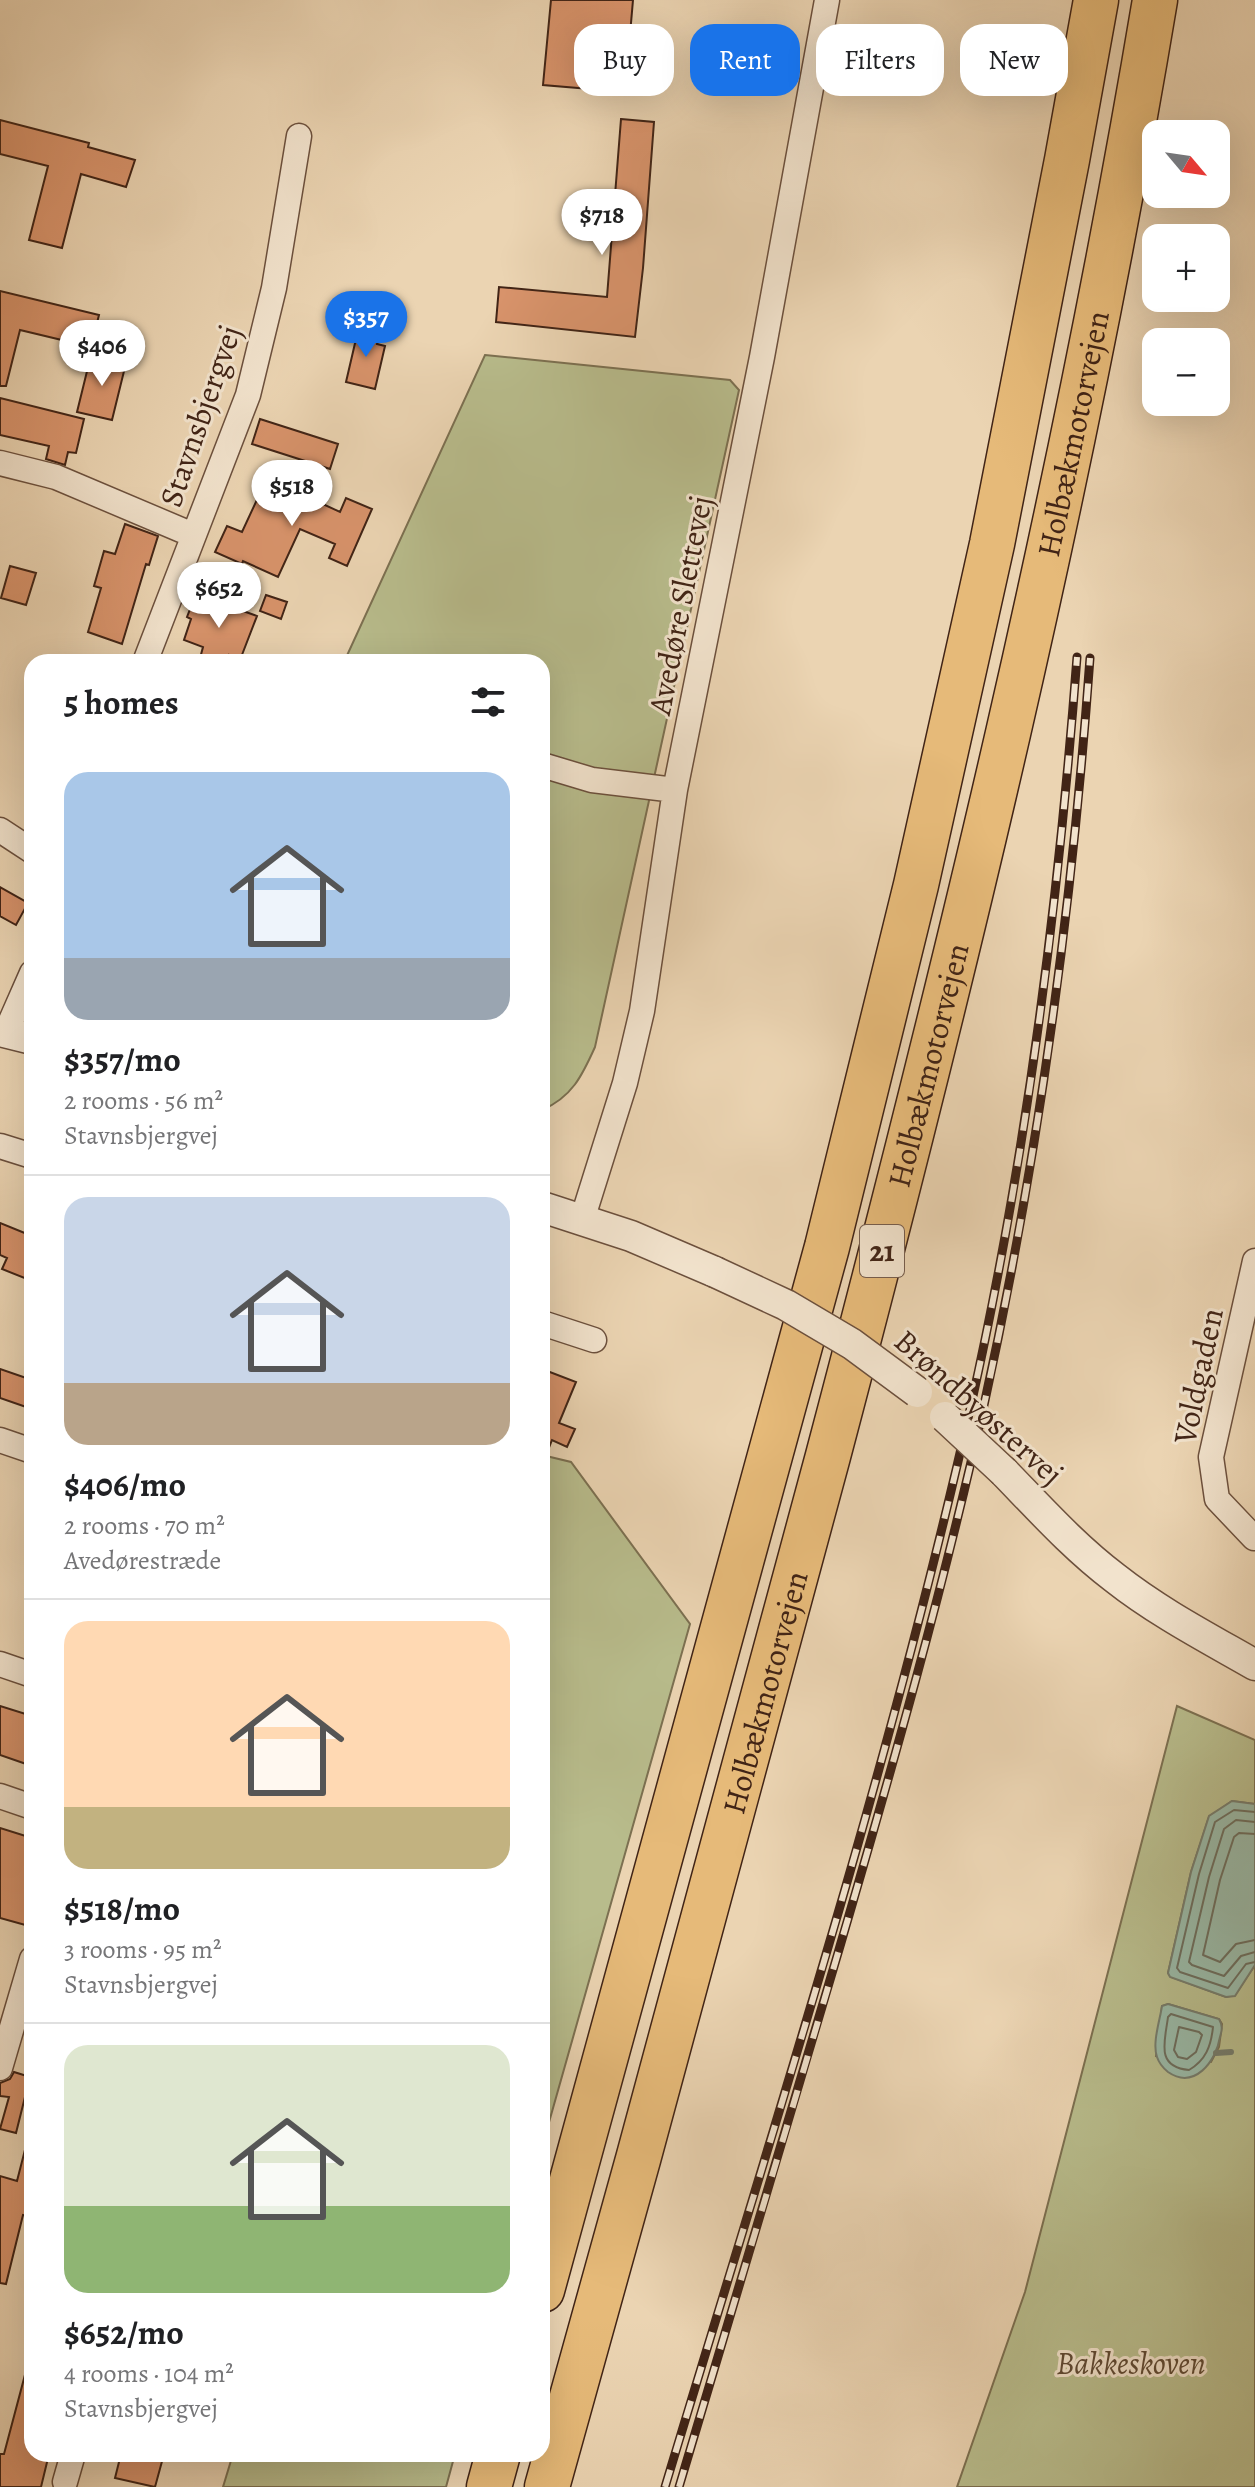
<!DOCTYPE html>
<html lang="en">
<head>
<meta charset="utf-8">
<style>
  body { margin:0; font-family:Alegreya,serif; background:#f6f6f6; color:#202124; height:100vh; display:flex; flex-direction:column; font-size:30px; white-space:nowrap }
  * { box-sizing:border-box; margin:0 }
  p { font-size:26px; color:#757577 }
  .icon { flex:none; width:44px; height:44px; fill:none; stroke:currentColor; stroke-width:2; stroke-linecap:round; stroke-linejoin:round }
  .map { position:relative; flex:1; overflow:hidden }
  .sheet { position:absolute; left:24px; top:654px; width:526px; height:1808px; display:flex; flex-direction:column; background:#fff; border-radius:24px; box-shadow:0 8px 32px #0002 }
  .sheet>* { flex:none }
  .hud { position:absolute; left:574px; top:24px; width:560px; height:72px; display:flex; gap:16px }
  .needle { width:52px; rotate:119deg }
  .buttons { position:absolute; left:1142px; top:120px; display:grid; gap:16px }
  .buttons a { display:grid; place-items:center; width:88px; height:88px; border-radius:16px; background:#fff; box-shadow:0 8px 32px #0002; font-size:40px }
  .price { position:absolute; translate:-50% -68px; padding:0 18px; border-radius:28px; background:#fff; color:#222; font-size:26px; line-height:52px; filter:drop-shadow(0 2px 4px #0008) }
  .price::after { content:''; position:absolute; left:50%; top:48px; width:24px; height:18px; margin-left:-12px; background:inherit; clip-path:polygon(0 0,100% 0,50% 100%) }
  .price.selected { background:#1a73e8; color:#fff }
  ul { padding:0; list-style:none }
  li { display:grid; align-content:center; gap:16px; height:424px; padding:0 40px }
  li+li { border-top:2px solid #e0e0e0 }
  li span { display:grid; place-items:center; height:248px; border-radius:24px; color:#555 }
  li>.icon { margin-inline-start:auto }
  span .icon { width:144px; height:144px; fill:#fffc; stroke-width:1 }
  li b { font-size:34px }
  h2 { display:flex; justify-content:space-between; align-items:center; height:96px; padding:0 40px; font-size:34px }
  .chip { padding:0 28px; border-radius:24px; background:#fff; box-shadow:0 8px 32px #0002; font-size:28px; line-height:72px }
  .chip.selected { background:#1a73e8; color:#fff }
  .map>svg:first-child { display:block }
  .green { fill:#b8bc8c; stroke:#7c7051; stroke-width:2; fill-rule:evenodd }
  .water { fill:#99b9a7; stroke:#767d6d; stroke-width:2 }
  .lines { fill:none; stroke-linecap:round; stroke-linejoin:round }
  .shore { stroke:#6d6e5e; stroke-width:2 }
  .stream { stroke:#767d6d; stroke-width:6 }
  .building { fill:#d8936b; stroke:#412416; stroke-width:2 }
  .minor-casing { stroke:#6c503d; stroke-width:27 }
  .tertiary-casing { stroke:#6c503d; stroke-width:33 }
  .motorway-casing { stroke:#412416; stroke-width:47 }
  .minor { stroke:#f2e3cd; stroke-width:24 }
  .tertiary { stroke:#f2e3cd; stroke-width:30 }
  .motorway { stroke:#e6ba79; stroke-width:44 }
  .rail-casing { stroke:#412416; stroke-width:9 }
  .rail { stroke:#f2e3cd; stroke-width:6; stroke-dasharray:18; stroke-linecap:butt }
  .tertiary-bridge-casing { stroke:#6c503d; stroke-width:33; stroke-linecap:butt }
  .tertiary-bridge { stroke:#f2e3cd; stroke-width:30 }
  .labels { text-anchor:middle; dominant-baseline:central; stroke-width:6; stroke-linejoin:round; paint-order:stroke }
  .shield { fill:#f2e3cd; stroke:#765d4d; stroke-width:2 }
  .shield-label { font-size:30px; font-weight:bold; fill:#412416 }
  .street-label { font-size:32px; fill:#412416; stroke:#f2e3cd }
  .park-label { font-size:32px; font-style:italic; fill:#5f4a34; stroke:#f2e3cd }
</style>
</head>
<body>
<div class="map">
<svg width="1255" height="2487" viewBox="0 0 1255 2487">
  <rect width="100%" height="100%" fill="#ebd4b2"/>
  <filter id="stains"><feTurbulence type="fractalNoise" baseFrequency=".0025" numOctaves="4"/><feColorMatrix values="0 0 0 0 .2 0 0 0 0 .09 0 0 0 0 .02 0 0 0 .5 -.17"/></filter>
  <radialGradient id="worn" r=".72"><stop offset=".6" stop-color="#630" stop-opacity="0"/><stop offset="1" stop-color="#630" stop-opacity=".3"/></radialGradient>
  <path class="green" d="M485,355l245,25 9,10 -144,657c-13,29 -23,50 -53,63v-448h-198z
    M542,1455l29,7 119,162 -148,523z
    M1177,1706l78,34v64l-23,-3 -23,16 -18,55 -23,101 3,4 55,20 9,-2 20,-30v522h-298l68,-195zM1168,2004l51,15 3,5 -3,23 -8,15 -55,-6 6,-50z
    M233,2454h222l-9,33h-223z"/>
  <path class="water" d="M1232,1801l23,3v161l-20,31 -9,1 -56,-20 -2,-4 23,-101 18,-56z
    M1168,2004l51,15c4,7 3,11 1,18 -4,25 -26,53 -52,35 -5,-4 -9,-9 -11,-15 -5,-14 3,-37 5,-51z"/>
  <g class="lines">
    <path class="shore" d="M1255,1812l-21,-2 -19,12 -16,52 -22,94 3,4 48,16 18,-24 9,-2
      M1255,1822l-19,-2 -12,9 -15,48 -20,85 3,3 32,11 17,-20 14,-4
      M1255,1834l-16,-1 -5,4 -14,43 -17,75 17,7 16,-18 19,-4
      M1171,2014l42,13c-2,19 -7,33 -24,43 -34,-3 -24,-29 -21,-53z
      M1179,2027l20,5 3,3 -6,17 -9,7 -9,-2 -4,-7z"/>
    <path class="stream" d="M1216,2053l15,-1"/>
  </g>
  <path class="building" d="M551,0h82l-8,92 -82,-7z
    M621,119l33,3 -11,146 -8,69 -139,-15 3,-35 108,10z
    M0,120l89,23 -1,4 47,13 -9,27 -45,-13 -19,74 -33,-8 19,-74 -48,-12z
    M0,291l99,24 -8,32 -71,-17 -14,56h-6z
    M365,324l16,5 -4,15 8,2 -10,43 -29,-7 10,-43 5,1z
    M91,355l35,8 -14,57 -35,-8z
    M0,398l84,21 -8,34 -8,-1 -3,13 -19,-6 3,-13 -49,-11z
    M260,419l78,25 -8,25 -78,-25z
    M267,478l73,34 6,-14 26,11 -25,57 -18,-8 6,-14 -35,-15 -22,48 -35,-16 -1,3 -27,-12 12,-26 15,6z
    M125,524l33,12 -9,29 -3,-1 -24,80 -34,-12 13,-44 -7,-2 10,-35 11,3z
    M10,566l26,7 -10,32 -25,-7z
    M196,594l61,22 -17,44 -11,-5 -2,7h-28l4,-15 -19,-7 7,-21 -4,-2z
    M266,595l21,7 -6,17 -21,-8z
    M0,887l28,16 -12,22 -16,-9z
    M0,1223l32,13v32l-5,11 -25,-10 5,-11 -7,-3z
    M0,1369l32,11v29l-32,-11z
    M542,1369l34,13 -17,41 16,6 -8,18 -15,-7 -9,23z
    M0,1706l32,10v50l-32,-11z
    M0,1828l32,10v79l-3,9 -29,-8z
    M14,2072l16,5 -14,56 -16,-4 9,-32 -9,-1v-13l10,-4z
    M26,2146l6,1v48l-5,21 -4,-1 -17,69 -6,-1v-107l17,5z
    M26,2371l6,1v82h17l-8,33h-41v-33h4z
    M121,2454h43l-9,33 -40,-9z"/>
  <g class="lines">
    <g class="minor-casing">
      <path id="minor" d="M0,463l56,14 137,58
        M145,662l103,-267 26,-107 25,-152
        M542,765l50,15 83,10
        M0,830l32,21
        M6,1032l26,-59
        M0,1146l32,10
        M582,1220l43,-137 17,-72 33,-221 87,-433 65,-357
        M542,1323l52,17
        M0,1440l32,11
        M1254,1538l-37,-39 -6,-42 44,-196
        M0,1664l32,11
        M0,1796l32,11
        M0,2068l32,-109
        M65,2482l8,-28"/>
    </g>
    <g class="tertiary-casing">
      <path id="tertiary" d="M0,1031l32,8
        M542,1207l89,29 84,36
        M1004,1472c36,37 70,75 111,106 43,34 93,60 140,87"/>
    </g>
    <g class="motorway-casing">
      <g id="motorway">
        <path d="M542,2290l285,-1043 89,-362 76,-341 75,-384 29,-160"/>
        <path d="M489,2487l9,-33"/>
        <path id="s1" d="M547,2487c96,-343 190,-686 281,-1031 127,-481 245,-965 327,-1456"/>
      </g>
    </g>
    <use href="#minor" class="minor"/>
    <use href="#tertiary" class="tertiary"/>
    <use href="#motorway" class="motorway"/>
    <g class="rail-casing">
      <path id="rail" d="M665,2487c108,-358 224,-717 306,-1082 55,-246 87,-497 106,-748
        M679,2487c53,-178 107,-356 159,-534 53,-181 105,-363 146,-548 54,-246 88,-496 106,-747"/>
    </g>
    <use href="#rail" class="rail"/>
    <g class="tertiary-bridge-casing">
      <path id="tertiary-bridge" d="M715,1272l71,33 66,39 65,48
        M945,1417l59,55"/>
    </g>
    <use href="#tertiary-bridge" class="tertiary-bridge"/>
  </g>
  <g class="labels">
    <rect class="shield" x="860" y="1225" width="44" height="52" rx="6"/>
    <g class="shield-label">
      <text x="882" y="1251">21</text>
    </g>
    <g class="street-label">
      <text transform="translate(200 416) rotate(-71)">Stavnsbjergvej</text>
      <text stroke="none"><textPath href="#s1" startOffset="2120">Holbækmotorvejen</textPath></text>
      <text transform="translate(680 605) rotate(-79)">Avedøre Slettevej</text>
      <text stroke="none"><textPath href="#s1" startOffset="1472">Holbækmotorvejen</textPath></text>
      <text transform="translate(1198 1376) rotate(-78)">Voldgaden</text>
      <text transform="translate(979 1407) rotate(42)">Brøndbyøstervej</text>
      <text stroke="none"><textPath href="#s1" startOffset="824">Holbækmotorvejen</textPath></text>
    </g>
    <g class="park-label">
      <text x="1131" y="2363">Bakkeskoven</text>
    </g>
  </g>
  <rect width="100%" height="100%" filter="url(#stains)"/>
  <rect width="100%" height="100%" fill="url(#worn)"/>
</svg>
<div class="buttons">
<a><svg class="needle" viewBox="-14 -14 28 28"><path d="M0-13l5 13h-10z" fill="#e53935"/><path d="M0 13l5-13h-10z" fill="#757577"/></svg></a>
<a>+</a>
<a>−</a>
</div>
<b class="price" style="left:602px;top:257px">$718</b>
<b class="price selected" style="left:366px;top:359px">$357</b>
<b class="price" style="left:102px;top:388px">$406</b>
<b class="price" style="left:292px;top:528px">$518</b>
<b class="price" style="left:219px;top:630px">$652</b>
<div class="hud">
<a class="chip">Buy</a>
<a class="chip selected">Rent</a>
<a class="chip">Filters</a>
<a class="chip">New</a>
</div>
<section class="sheet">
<h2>5 homes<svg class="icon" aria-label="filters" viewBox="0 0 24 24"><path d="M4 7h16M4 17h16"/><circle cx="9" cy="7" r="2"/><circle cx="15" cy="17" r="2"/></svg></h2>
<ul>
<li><span style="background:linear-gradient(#a9c7e8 75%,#9aa5b1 0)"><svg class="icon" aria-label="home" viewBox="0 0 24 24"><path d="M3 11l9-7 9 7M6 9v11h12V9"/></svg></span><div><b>$357/mo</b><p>2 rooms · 56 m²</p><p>Stavnsbjergvej</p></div></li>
<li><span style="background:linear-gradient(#c9d6e8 75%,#b9a48a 0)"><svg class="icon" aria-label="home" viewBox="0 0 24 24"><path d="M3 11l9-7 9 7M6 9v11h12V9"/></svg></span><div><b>$406/mo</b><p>2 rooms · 70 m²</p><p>Avedørestræde</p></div></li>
<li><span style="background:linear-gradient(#ffd9b3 75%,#c2b280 0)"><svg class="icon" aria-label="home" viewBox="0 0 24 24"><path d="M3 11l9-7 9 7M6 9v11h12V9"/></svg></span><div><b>$518/mo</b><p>3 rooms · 95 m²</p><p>Stavnsbjergvej</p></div></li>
<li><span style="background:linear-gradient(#dfe7d0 65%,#8fb573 0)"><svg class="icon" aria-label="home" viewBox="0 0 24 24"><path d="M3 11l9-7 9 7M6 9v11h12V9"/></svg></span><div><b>$652/mo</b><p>4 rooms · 104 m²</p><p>Stavnsbjergvej</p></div></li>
</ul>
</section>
</div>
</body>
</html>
